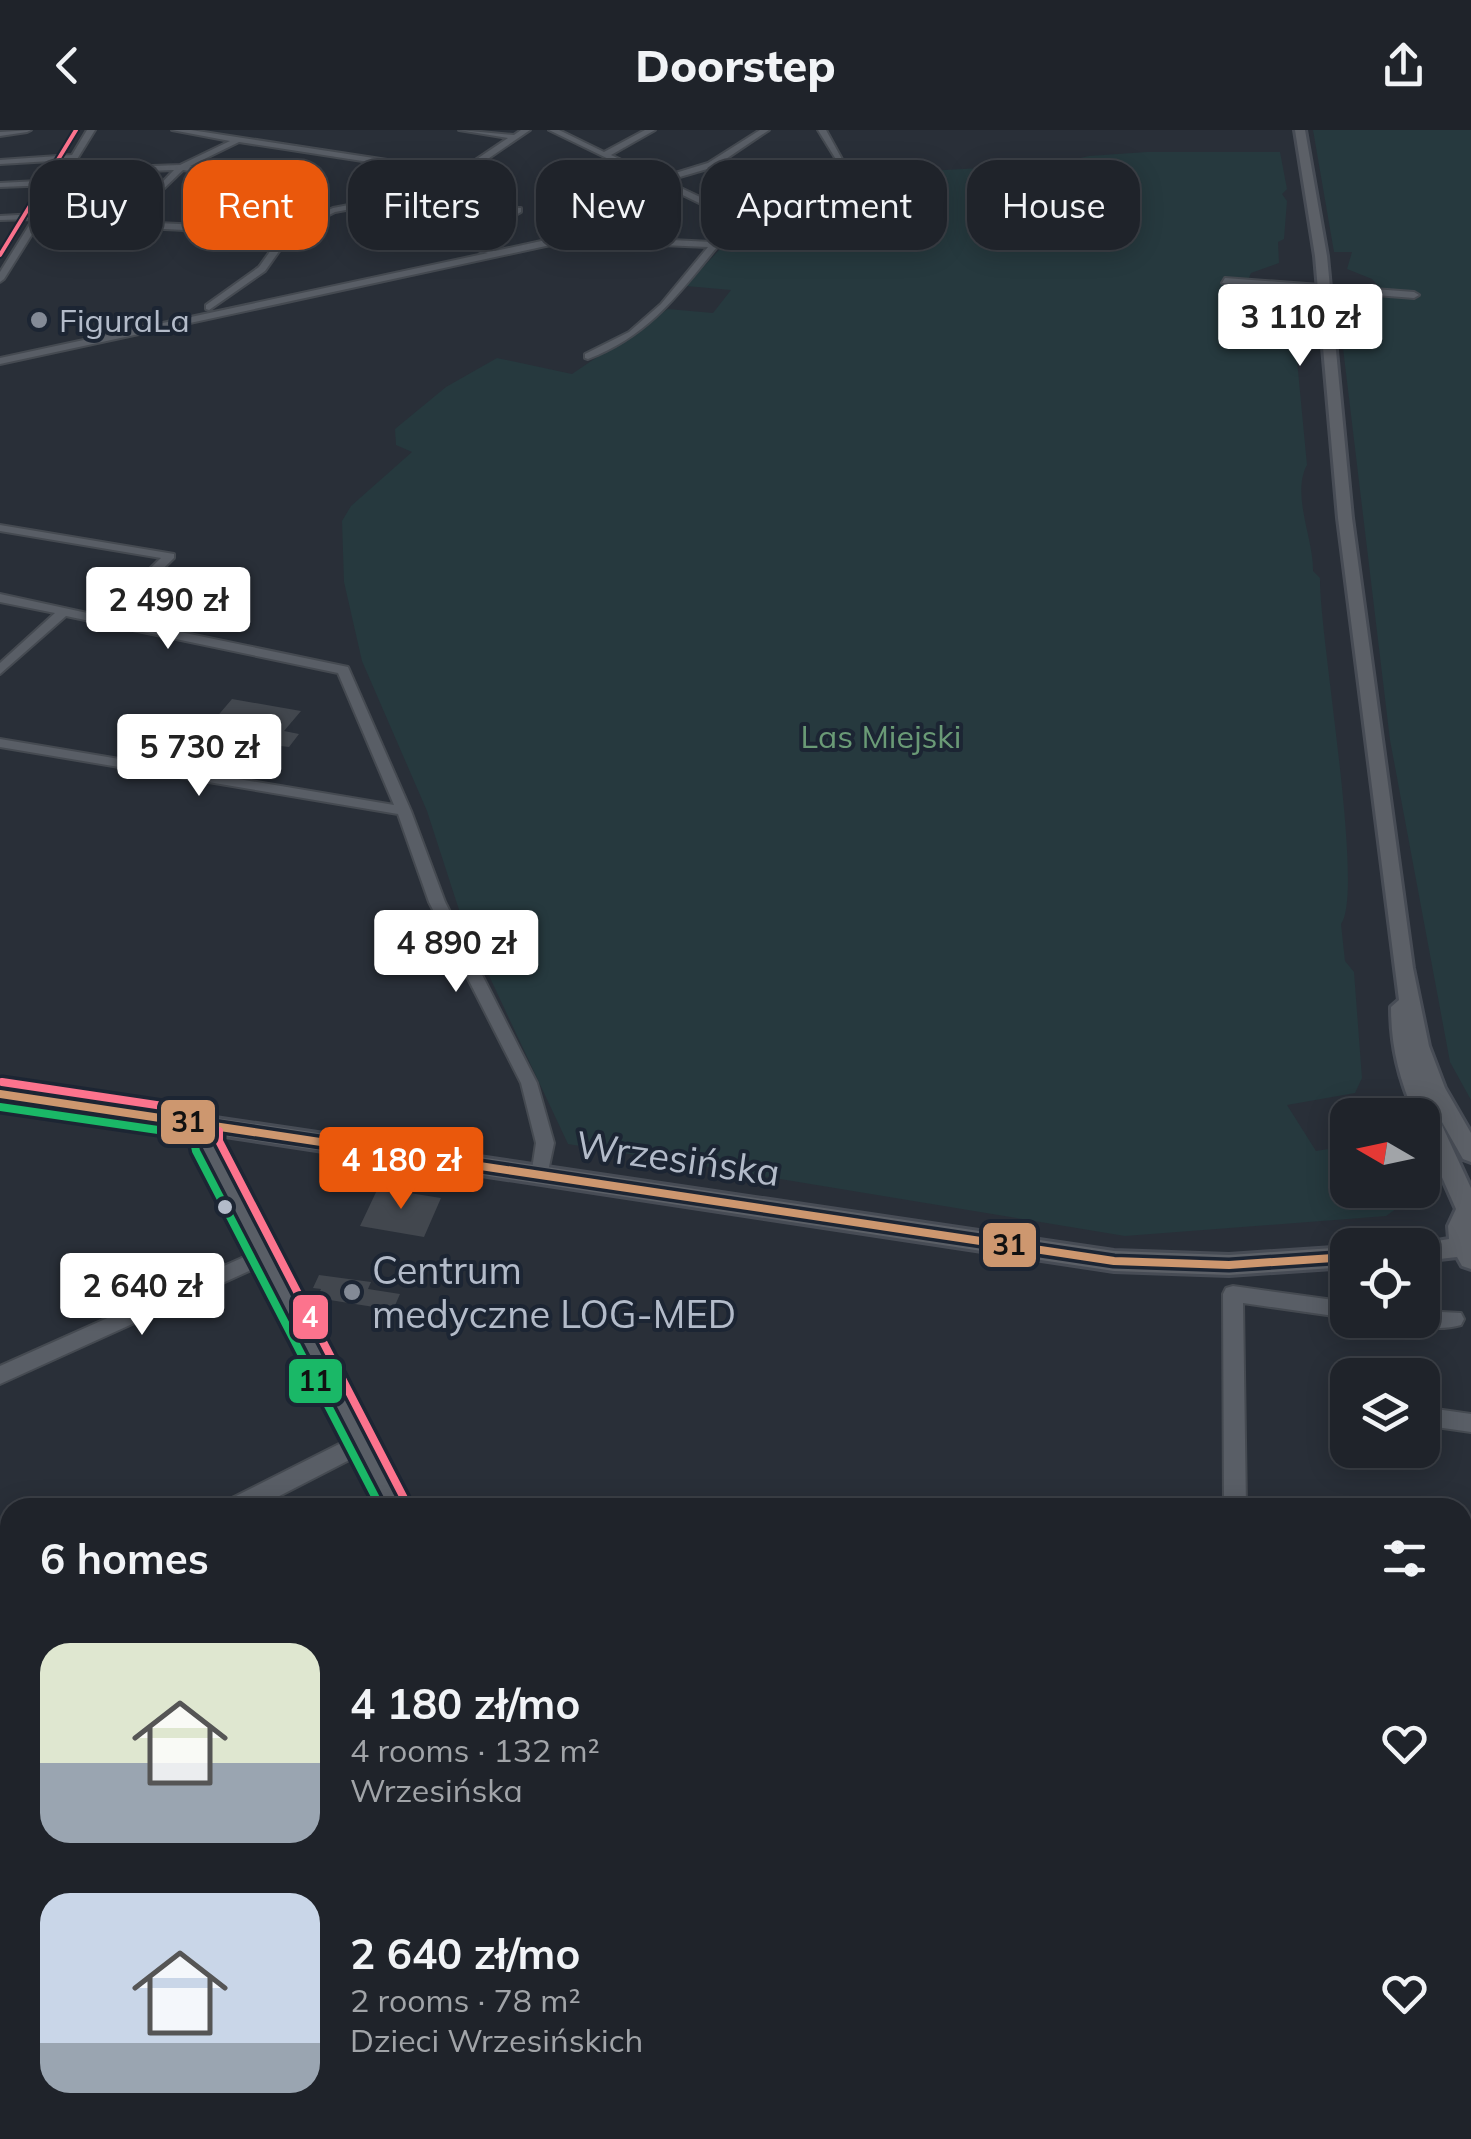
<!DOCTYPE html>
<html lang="en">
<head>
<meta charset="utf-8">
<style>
  body { margin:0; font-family:Mulish,sans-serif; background:#272b32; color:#f1f3f6; height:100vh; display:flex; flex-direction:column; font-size:38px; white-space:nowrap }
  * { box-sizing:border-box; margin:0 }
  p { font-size:32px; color:#a1a4a8 }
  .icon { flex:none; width:55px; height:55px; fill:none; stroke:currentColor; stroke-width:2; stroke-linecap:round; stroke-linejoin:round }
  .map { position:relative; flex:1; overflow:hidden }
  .side { position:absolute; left:0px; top:1368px; width:1472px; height:642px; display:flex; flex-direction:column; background:#1f232a; border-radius:30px 30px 0 0; box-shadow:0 5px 25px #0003,0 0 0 2px #3c4047 }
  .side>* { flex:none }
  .top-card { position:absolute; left:30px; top:30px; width:1412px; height:90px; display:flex; gap:20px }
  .needle { width:65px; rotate:279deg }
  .tools { position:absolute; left:1330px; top:968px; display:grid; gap:20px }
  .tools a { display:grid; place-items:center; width:110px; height:110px; border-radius:20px; background:#1f232a; box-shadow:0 5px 25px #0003,0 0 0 2px #3c4047; font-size:50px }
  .price { position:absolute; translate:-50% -85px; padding:0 22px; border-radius:10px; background:#fff; color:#222; font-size:32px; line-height:65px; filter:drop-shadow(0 2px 5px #0008) }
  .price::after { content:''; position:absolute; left:50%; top:60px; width:30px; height:22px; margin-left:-15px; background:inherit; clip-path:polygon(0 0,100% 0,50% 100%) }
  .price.active { background:#ea580c; color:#fff }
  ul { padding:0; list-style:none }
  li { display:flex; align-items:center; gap:30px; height:250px; padding:0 40px }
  li span { display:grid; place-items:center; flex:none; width:280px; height:200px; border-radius:30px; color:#555 }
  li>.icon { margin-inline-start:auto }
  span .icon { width:120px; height:120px; fill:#fffc; stroke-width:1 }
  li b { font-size:42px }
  h2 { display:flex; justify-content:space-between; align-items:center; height:120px; padding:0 40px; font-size:42px }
  .tag { padding:0 35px; border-radius:30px; background:#1f232a; box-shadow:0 5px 25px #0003,0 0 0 2px #3c4047; font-size:35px; line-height:90px }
  .tag.active { background:#ea580c; color:#fff }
  header { display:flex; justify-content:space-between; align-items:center; height:130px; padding:0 40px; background:#1f232a; font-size:45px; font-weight:800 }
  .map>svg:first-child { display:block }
  .green { fill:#26393e }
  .building { fill:#42474e }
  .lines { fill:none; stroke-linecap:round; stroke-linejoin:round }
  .minor-casing { stroke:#454a51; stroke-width:4 }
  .major-casing { stroke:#474c55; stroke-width:6 }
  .minor { fill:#595e66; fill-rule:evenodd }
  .major { fill:#5c6067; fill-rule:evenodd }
  .bus-1-casing { stroke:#1c2533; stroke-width:15 }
  .bus-2-far1-casing { stroke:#1c2533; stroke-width:15 }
  .bus-2-casing { stroke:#1c2533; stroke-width:18 }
  .bus-3-far1-casing { stroke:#1c2533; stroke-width:8 }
  .bus-3-casing { stroke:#1c2533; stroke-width:15 }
  .bus-1 { stroke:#cd976f; stroke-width:8 }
  .bus-2-far1 { stroke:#1ab867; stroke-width:8 }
  .bus-2 { stroke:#1ab867; stroke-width:10 }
  .bus-3-far1 { stroke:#fc738d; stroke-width:4 }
  .bus-3 { stroke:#fc738d; stroke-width:8 }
  .poi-dot { fill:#838a96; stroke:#1c2533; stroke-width:4 }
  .bus-dot { fill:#b3bbc9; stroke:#1c2533; stroke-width:4 }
  .labels { text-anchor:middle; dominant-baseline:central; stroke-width:8; stroke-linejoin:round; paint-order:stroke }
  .far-poi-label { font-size:32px; fill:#b3bbc9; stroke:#1c2533; text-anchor:start }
  .far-park-label { font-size:32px; fill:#6a9a76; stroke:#1c2533 }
  .street-label { font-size:38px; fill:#b3bbc9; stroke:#1c2533 }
  .poi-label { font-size:38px; fill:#b3bbc9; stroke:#1c2533; text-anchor:start }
  .line-badge { stroke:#1c2533; stroke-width:4 }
  .badge-label { font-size:28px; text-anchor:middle; font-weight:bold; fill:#fff }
  .pale-badge-label { font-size:28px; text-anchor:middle; font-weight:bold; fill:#111 }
</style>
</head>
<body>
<header><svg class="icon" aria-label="back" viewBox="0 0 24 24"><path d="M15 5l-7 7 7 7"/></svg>Doorstep<svg class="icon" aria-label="share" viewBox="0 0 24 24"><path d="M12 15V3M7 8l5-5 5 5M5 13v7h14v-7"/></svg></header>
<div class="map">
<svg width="1471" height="2009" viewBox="0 0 1471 2009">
  <rect width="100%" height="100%" fill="#292f38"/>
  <path class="green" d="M1313,0h158v970l-21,-38 -60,-322 -53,-442h73l-163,-14 7,12 35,17 -1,22 7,4 12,126c-16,29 7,75 6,106l7,7c-1,57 45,314 21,346l4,37 9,11 8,106 -7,15 -68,12 29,46 31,-5 1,44h63l-4,11 -21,15 -261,20 -557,-92 -107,-228 -34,-105 -65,-150 -18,-79 -2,-61 9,-15 61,-54 -16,-7 -1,-16 51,-42 51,-29 75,16 96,-65 45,4 18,-23 -45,-4 57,-62 165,-52 146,-8 35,-8 58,-4h133l7,37 -5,5 5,7 -3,38 -6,3 1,21 -28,10 -4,10 135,7 -10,-11 -25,-10 5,-17h-18z"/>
  <path class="building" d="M232,569l69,12 -17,20 15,3 -10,13 -17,-2 -10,13 -70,-12z
    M378,1058l63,10 -17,39 -64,-11z
    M319,1145l52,7 -3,7 32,5 -7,16 -76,-12 4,-9 -8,-1z"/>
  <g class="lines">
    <g class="minor-casing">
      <path id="minor" d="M31,0l-4,2 -27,4v-4z
        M87,0h8l-24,39 109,-4 50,-24 -58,-11h19l268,41 49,-33 -49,-8 55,5 7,-5h9l-92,63 -103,19 -22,11 -26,17 -22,31 -56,39 -3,-1v-4l53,-38 22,-31 26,-17 26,-11 100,-19 20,-14 -214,-33 -49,24 113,18 -4,2 -116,-16 -31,30 -3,-4 25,-26 -106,4 -26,44 206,9 4,3 -4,3 -209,-10 -35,56 -4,3v-10l33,-53 -33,1v-4l36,-2 18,-29 -54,2v-4l57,-3 12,-20 -69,4v-4l72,-5z
        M549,0h10l45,22 41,-22h10l-44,25 48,23 49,-15 52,-33h9l-55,37 -48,14 51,24 91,-6 23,-10 7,2 -29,12 -84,6 16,9 -20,25 1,4h-5c-39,48 -69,89 -129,112l-3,-1v-4l44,-22 32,-28 47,-57 -139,-6 -569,123v-6l488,-105 -34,-10 54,-31 -53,-1 -30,16 -7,-2 36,-18 67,1v4l-55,30 29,9 74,-16 143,7 20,-23z
        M818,0h8l17,31h-6z
        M1225,148l189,14 5,3 -5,3 -192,-15z
        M0,395l174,29v4l-61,60 235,49 63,144 34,91 92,181 17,60 -8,38h-12l-3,-5 5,-33 -15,-60 -92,-181 -31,-88 -398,-67v-8l394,66 -56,-132 -272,-57 -66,58v-11l55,-50 -55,-11v-8l101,22 60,-58 -161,-27z
        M208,988l9,7 -4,8 3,12 189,363h-21l-27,-52 -101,52h-32l2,-7 123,-62 -89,-173 -260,118v-18l253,-113 -55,-108 -3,-12 7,-13z
        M1233,1156l115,16v16l-105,-15 3,205h-22l-1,-214 3,-6z
        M1422,1181l39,2 3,6 -3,6c-13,4 -33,4 -46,0l-2,-5h9z
        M1422,1277l49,7v18l-49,-7z
        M10,1510v28l-10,5v-28z
        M1462,1793l9,4v28l-9,-4z
        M0,1850l10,4v28l-10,-4z
        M221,2000h40l4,9h-40z
        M705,2000h29l4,9h-29z"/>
    </g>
    <g class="major-casing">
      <path id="major" d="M1295,0h10l22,126 25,262 61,450 16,78 16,42 26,45v29l-8,-3 -29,-51 37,80v81l-9,-3 -5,-9 -35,4v-16h-9l36,-6 -1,-13 8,-17 -34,-77v-17h-7c-16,-36 -24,-69 -24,-108l8,-7 -61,-482 -23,-262z
        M0,956l1114,165 115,4 119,-8v20l-119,8 -115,-4 -1114,-169z"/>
    </g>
    <use href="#minor" class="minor"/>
    <use href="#major" class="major"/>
    <g class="bus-1-casing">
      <path id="bus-1" d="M0,964l1114,167 115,4 119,-8"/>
    </g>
    <g class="bus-2-far1-casing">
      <path id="bus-2-far1" d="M0,977l206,30
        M197,989l-5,13 4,19 184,355"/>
    </g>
    <g class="bus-2-casing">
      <path id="bus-2" d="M379,1374l2,4"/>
    </g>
    <g class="bus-3-far1-casing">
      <path id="bus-3-far1" d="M0,125l76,-125"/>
    </g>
    <g class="bus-3-casing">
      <path id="bus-3" d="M2,952l208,31
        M219,1001v10l187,361"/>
    </g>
    <use href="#bus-1" class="bus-1"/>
    <use href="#bus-2-far1" class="bus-2-far1"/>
    <use href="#bus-2" class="bus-2"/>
    <use href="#bus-3-far1" class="bus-3-far1"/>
    <use href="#bus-3" class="bus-3"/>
  </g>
  <g class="poi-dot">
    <circle cx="39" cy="190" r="10"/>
    <circle cx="352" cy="1162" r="10"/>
  </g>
  <circle class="bus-dot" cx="225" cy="1077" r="9"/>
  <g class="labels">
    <g class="far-poi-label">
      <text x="59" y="190">FiguraLa</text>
    </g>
    <g class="far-park-label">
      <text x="881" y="606">Las Miejski</text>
    </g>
    <g class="street-label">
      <text transform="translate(678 1028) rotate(8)">Wrzesińska</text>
    </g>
    <g class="poi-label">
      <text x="372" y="1140">Centrum<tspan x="372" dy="44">medyczne LOG-MED</tspan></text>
    </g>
  </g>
  <g class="line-badge">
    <rect x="159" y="968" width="58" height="48" rx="10" fill="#cd976f"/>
    <rect x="981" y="1091" width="57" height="48" rx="10" fill="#cd976f"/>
    <rect x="291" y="1163" width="39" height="48" rx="10" fill="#fc738d"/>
    <rect x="287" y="1227" width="57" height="48" rx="10" fill="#1ab867"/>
  </g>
  <g class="badge-label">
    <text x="310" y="1197">4</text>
  </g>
  <g class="pale-badge-label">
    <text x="188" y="1002">31</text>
    <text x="1009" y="1125">31</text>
    <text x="315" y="1261">11</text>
  </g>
</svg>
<div class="tools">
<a><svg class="needle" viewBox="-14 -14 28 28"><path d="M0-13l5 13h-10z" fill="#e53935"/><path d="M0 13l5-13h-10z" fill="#a1a4a8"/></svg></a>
<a><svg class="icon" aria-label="locate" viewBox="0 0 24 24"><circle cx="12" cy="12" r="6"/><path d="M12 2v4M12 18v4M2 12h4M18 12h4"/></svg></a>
<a><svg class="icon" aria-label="layers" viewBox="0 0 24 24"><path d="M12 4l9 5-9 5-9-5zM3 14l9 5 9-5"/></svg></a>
</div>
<b class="price" style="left:1300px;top:239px">3 110 zł</b>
<b class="price" style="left:168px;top:522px">2 490 zł</b>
<b class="price" style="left:199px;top:669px">5 730 zł</b>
<b class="price" style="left:456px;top:865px">4 890 zł</b>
<b class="price active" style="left:401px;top:1082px">4 180 zł</b>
<b class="price" style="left:142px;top:1208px">2 640 zł</b>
<div class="top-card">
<a class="tag">Buy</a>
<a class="tag active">Rent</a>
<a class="tag">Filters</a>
<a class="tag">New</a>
<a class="tag">Apartment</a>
<a class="tag">House</a>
</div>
<section class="side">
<h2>6 homes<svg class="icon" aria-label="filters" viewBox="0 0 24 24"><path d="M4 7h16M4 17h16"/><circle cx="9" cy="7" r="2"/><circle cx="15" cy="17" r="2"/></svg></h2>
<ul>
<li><span style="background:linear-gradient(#dfe7d0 60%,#9aa5b1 0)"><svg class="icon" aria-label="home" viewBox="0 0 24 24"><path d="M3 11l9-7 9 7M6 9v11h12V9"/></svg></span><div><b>4 180 zł/mo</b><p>4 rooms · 132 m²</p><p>Wrzesińska</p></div><svg class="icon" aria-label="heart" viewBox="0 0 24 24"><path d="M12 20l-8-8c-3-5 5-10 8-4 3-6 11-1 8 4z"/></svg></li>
<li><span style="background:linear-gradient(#c9d6e8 75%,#9aa5b1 0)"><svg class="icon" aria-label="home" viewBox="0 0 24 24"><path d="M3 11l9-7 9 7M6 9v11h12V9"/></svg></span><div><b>2 640 zł/mo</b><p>2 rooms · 78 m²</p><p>Dzieci Wrzesińskich</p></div><svg class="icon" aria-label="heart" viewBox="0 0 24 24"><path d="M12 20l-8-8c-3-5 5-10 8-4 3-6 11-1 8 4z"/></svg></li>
</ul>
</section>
</div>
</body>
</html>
